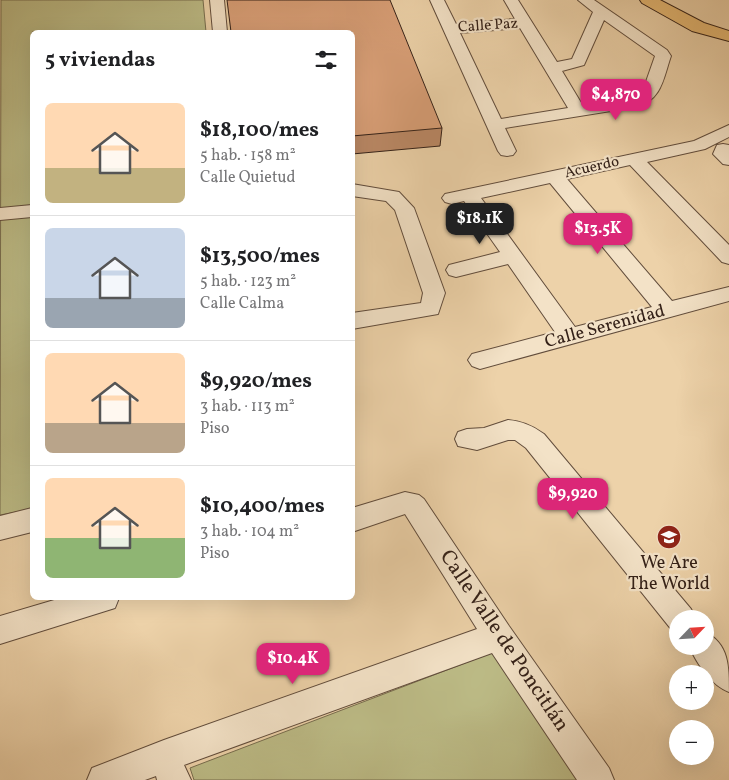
<!DOCTYPE html>
<html lang="es">
<head>
<meta charset="utf-8">
<style>
  body { margin:0; font-family:Vollkorn,serif; background:#f6f6f6; color:#202124; height:100vh; display:flex; flex-direction:column; font-size:19px; white-space:nowrap }
  * { box-sizing:border-box; margin:0 }
  p { font-size:16px; color:#757577 }
  .icon { flex:none; width:28px; height:28px; fill:none; stroke:currentColor; stroke-width:2; stroke-linecap:round; stroke-linejoin:round }
  .map { position:relative; flex:1; overflow:hidden }
  .panel { position:absolute; left:30px; top:30px; width:325px; height:570px; display:flex; flex-direction:column; background:#fff; border-radius:8px; box-shadow:0 5px 20px #0002 }
  .panel>* { flex:none }
  .needle { width:32px; rotate:65deg }
  .buttons { position:absolute; left:669px; top:610px; display:grid; gap:10px }
  .buttons a { display:grid; place-items:center; width:45px; height:45px; border-radius:50%; background:#fff; box-shadow:0 5px 20px #0002; font-size:25px }
  .price { position:absolute; translate:-50% -42px; padding:0 11px; border-radius:10px; background:#db2777; color:#fff; font-size:16px; line-height:32px; filter:drop-shadow(0 1px 2px #0008) }
  .price::after { content:''; position:absolute; left:50%; top:30px; width:15px; height:11px; margin-left:-8px; background:inherit; clip-path:polygon(0 0,100% 0,50% 100%) }
  .price.active { background:#222; color:#fff }
  ul { padding:0; list-style:none }
  li { display:flex; align-items:center; gap:15px; height:125px; padding:0 15px }
  li+li { border-top:1px solid #e0e0e0 }
  li span { display:grid; place-items:center; flex:none; width:140px; height:100px; border-radius:8px; color:#555 }
  li>.icon { margin-inline-start:auto }
  span .icon { width:60px; height:60px; fill:#fffc; stroke-width:1 }
  li b { font-size:21px }
  h2 { display:flex; justify-content:space-between; align-items:center; height:60px; padding:0 15px; font-size:21px }
  .map>svg:first-child { display:block }
  .green { fill:#bcbb86; stroke:#786e4f }
  .lines { fill:none; stroke-linecap:round; stroke-linejoin:round }
  .minor-casing { stroke:#624d3c; stroke-width:2 }
  .major-casing { stroke:#342118; stroke-width:2 }
  .minor { fill:#f3e2c7; fill-rule:evenodd }
  .major { fill:#e6b974; fill-rule:evenodd }
  .wall { fill:#bb8966; stroke:#342118 }
  .building { fill:#d99f77; stroke:#342118 }
  .labels { text-anchor:middle; dominant-baseline:central; stroke-width:4.5; stroke-linejoin:round; paint-order:stroke }
  .far-street-label { font-size:15px; fill:#342118; stroke:#f3e2c7 }
  .street-label { font-size:18px; fill:#342118; stroke:#f3e2c7 }
  .poi-label { font-size:18px; fill:#342118; stroke:#f3e2c7 }
  .near-street-label { font-size:21px; fill:#342118; stroke:#f3e2c7 }
</style>
</head>
<body>
<div class="map">
<svg width="729" height="780" viewBox="0 0 729 780">
  <rect width="100%" height="100%" fill="#edd2a9"/>
  <filter id="stains"><feTurbulence type="fractalNoise" baseFrequency=".004" numOctaves="4"/><feColorMatrix values="0 0 0 0 .2 0 0 0 0 .09 0 0 0 0 .02 0 0 0 .5 -.17"/></filter>
  <radialGradient id="worn" r=".72"><stop offset=".6" stop-color="#630" stop-opacity="0"/><stop offset="1" stop-color="#630" stop-opacity=".3"/></radialGradient>
  <path class="green" d="M1,0h202l3,32h-174v477l-32,6z
    M494,652l84,128h-384l-4,-12z"/>
  <g class="lines">
    <g class="minor-casing">
      <path id="minor" d="M210,0h14l3,32h-14z
        M430,0h14l12,24 59,-5 -11,-19h14l39,62 15,-3 21,-47 -15,-12h16l73,50 4,6c-8,23 -9,44 -35,51l-131,21 11,23 -3,4 -6,1 -6,-1 -3,-4zM604,20l51,36 -13,37 -10,5 -49,8 -21,-35 22,-6zM520,28l48,80 -67,11 -41,-86z
        M729,125v12l-24,12 -58,13 82,83v19l-7,-2 -92,-97 -63,14 105,122 57,-14v14l-249,68 -8,-3 -4,-6 4,-6 83,-22 -47,-68 -52,13 -7,-2 -3,-5 3,-5 51,-13 -36,-51 -12,3 -7,-2 -3,-4 3,-4 249,-53zM550,183l102,124 -77,20 -94,-129z
        M723,144l6,1v20l-6,-1 -10,-10 4,-9z
        M352,184l47,8 15,16 31,85 -7,21 -86,15v-16l69,-10 2,-10 -28,-83 -9,-9 -34,-5z
        M32,205v12l-32,3v-12z
        M508,420c14,1 25,6 36,14l147,175 5,10h-18v13l-7,-3 -145,-181 -11,-8h-7l-31,10 -19,-4 -3,-7 3,-7 9,-3 17,-1z
        M405,492l14,3 5,4 85,127 100,142 5,12h-37l-85,-127 -308,112 7,15h-34l-1,-4 -11,4h-58l5,-12 72,-28 313,-111 -72,-115 -53,18v-24z
        M32,508v24l-32,8v-24z
        M61,598h58l-4,10 -115,36v-28z
        M705,632c24,12 24,34 24,60 -18,-7 -32,-28 -40,-46h16z"/>
    </g>
    <g class="major-casing">
      <path id="major" d="M640,0h20l44,23 25,8v10l-37,-10 -50,-28z"/>
    </g>
    <use href="#minor" class="minor"/>
    <use href="#major" class="major"/>
  </g>
  <path class="wall" d="M352,32l90,96 -2,18 -88,8z"/>
  <path class="building" d="M227,0h163l52,128 -90,8v-104h-121z"/>
  <defs>
    <g id="school-disc" transform="scale(1.25)"><circle r="9.5" fill="#8f2418" stroke="#f3e2c7"/><path d="M0-5L7-2L0 1L-7-2ZM-4 1L0 2.5L4 1V4Q0 6-4 4Z" fill="#fff"/></g>
  </defs>
  <g fill-rule="evenodd">
    <use href="#school-disc" x="669" y="537"/>
  </g>
  <g class="labels">
    <g class="far-street-label">
      <text transform="translate(488 26) rotate(-4)">Calle Paz</text>
      <text transform="translate(592 168) rotate(-13)">Acuerdo</text>
    </g>
    <g class="street-label">
      <text transform="translate(605 327) rotate(-15)">Calle Serenidad</text>
    </g>
    <g class="poi-label">
      <text x="669" y="563">We Are<tspan x="669" dy="21">The World</tspan></text>
    </g>
    <g class="near-street-label">
      <text transform="translate(504 641) rotate(56)">Calle Valle de Poncitlán</text>
    </g>
  </g>
  <rect width="100%" height="100%" filter="url(#stains)"/>
  <rect width="100%" height="100%" fill="url(#worn)"/>
</svg>
<div class="buttons">
<a><svg class="needle" viewBox="-14 -14 28 28"><path d="M0-13l5 13h-10z" fill="#e53935"/><path d="M0 13l5-13h-10z" fill="#757577"/></svg></a>
<a>+</a>
<a>−</a>
</div>
<b class="price" style="left:616px;top:121px">$4,870</b>
<b class="price active" style="left:480px;top:245px">$18.1K</b>
<b class="price" style="left:598px;top:255px">$13.5K</b>
<b class="price" style="left:573px;top:520px">$9,920</b>
<b class="price" style="left:293px;top:685px">$10.4K</b>
<section class="panel">
<h2>5 viviendas<svg class="icon" aria-label="filters" viewBox="0 0 24 24"><path d="M4 7h16M4 17h16"/><circle cx="9" cy="7" r="2"/><circle cx="15" cy="17" r="2"/></svg></h2>
<ul>
<li><span style="background:linear-gradient(#ffd9b3 65%,#c2b280 0)"><svg class="icon" aria-label="home" viewBox="0 0 24 24"><path d="M3 11l9-7 9 7M6 9v11h12V9"/></svg></span><div><b>$18,100/mes</b><p>5 hab. · 158 m²</p><p>Calle Quietud</p></div></li>
<li><span style="background:linear-gradient(#c9d6e8 70%,#9aa5b1 0)"><svg class="icon" aria-label="home" viewBox="0 0 24 24"><path d="M3 11l9-7 9 7M6 9v11h12V9"/></svg></span><div><b>$13,500/mes</b><p>5 hab. · 123 m²</p><p>Calle Calma</p></div></li>
<li><span style="background:linear-gradient(#ffd9b3 70%,#b9a48a 0)"><svg class="icon" aria-label="home" viewBox="0 0 24 24"><path d="M3 11l9-7 9 7M6 9v11h12V9"/></svg></span><div><b>$9,920/mes</b><p>3 hab. · 113 m²</p><p>Piso</p></div></li>
<li><span style="background:linear-gradient(#ffd9b3 60%,#8fb573 0)"><svg class="icon" aria-label="home" viewBox="0 0 24 24"><path d="M3 11l9-7 9 7M6 9v11h12V9"/></svg></span><div><b>$10,400/mes</b><p>3 hab. · 104 m²</p><p>Piso</p></div></li>
</ul>
</section>
</div>
</body>
</html>
